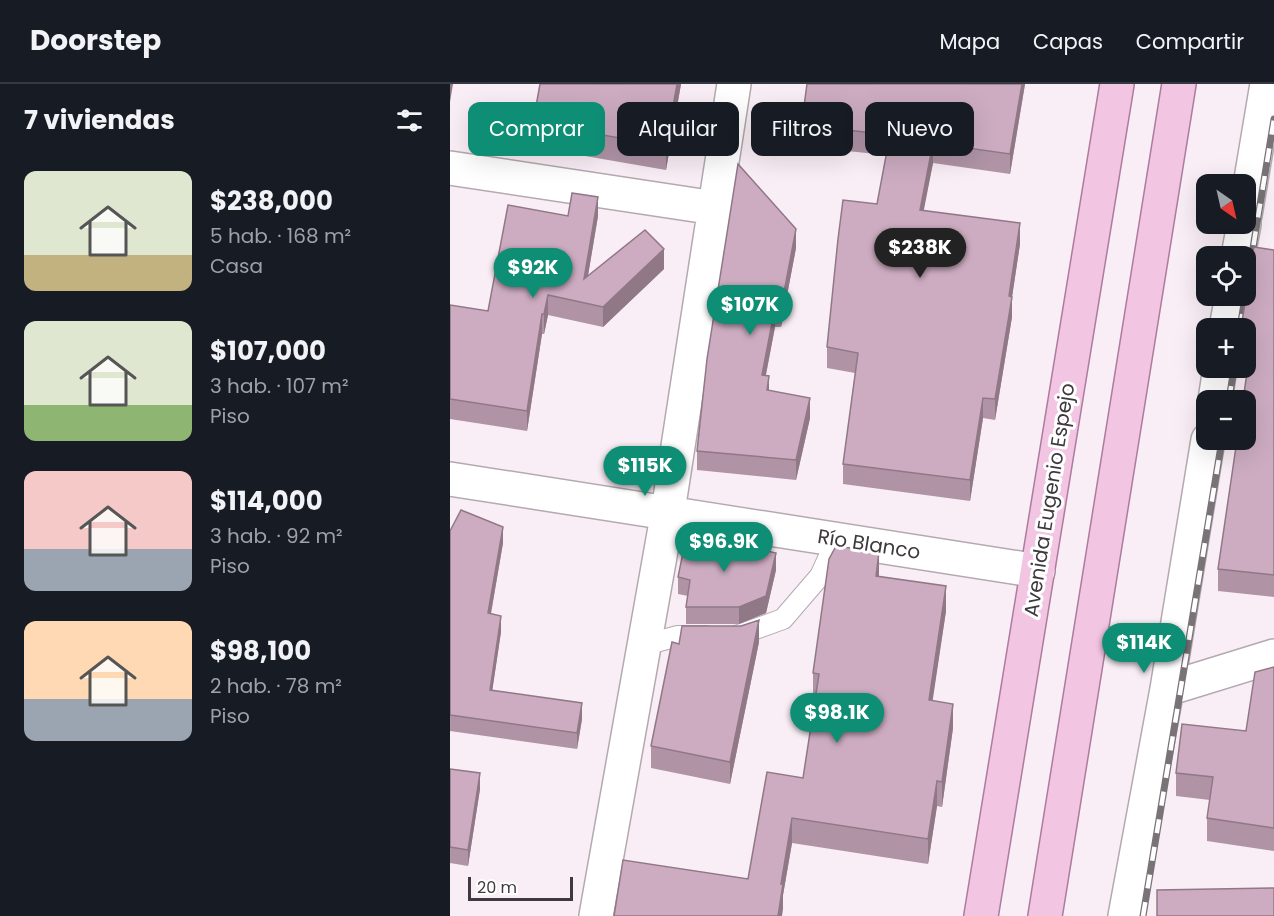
<!DOCTYPE html>
<html lang="es">
<head>
<meta charset="utf-8">
<style>
  body { margin:0; font-family:Poppins,sans-serif; background:#20242c; color:#f1f3f6; height:100vh; display:flex; flex-direction:column; font-size:22px; white-space:nowrap }
  * { box-sizing:border-box; margin:0 }
  p { font-size:20px; color:#9ea1a6 }
  .icon { flex:none; width:33px; height:33px; fill:none; stroke:currentColor; stroke-width:2; stroke-linecap:round; stroke-linejoin:round }
  .map { position:relative; flex:1; overflow:hidden }
  .sheet { display:flex; flex-direction:column; background:#171b24; width:450px }
  .sheet>* { flex:none }
  .top-card { position:absolute; left:18px; top:18px; width:570px; height:54px; display:flex; gap:12px }
  .needle { width:39px; rotate:146deg }
  .tools { position:absolute; left:746px; top:90px; display:grid; gap:12px }
  .tools a { display:grid; place-items:center; width:60px; height:60px; border-radius:12px; background:#171b24; box-shadow:0 6px 24px #0002; font-size:30px }
  .scale { position:absolute; left:18px; bottom:15px; width:105px; box-sizing:border-box; padding-left:6px; border:3px solid #3d393c; border-top:0; font-size:16px; line-height:21px; white-space:nowrap; color:#3d393c; -webkit-text-stroke:4px #fff; paint-order:stroke }
  .price { position:absolute; translate:-50% -51px; padding:0 14px; border-radius:21px; background:#0d8e75; color:#fff; font-size:20px; line-height:39px; filter:drop-shadow(0 2px 3px #0008) }
  .price::after { content:''; position:absolute; left:50%; top:36px; width:18px; height:14px; margin-left:-9px; background:inherit; clip-path:polygon(0 0,100% 0,50% 100%) }
  .price.current { background:#222; color:#fff }
  ul { padding:0; list-style:none }
  li { display:flex; align-items:center; gap:18px; height:150px; padding:0 24px }
  li span { display:grid; place-items:center; flex:none; width:168px; height:120px; border-radius:12px; color:#555 }
  li>.icon { margin-inline-start:auto }
  span .icon { width:72px; height:72px; fill:#fffc; stroke-width:1 }
  li b { font-size:26px }
  h2 { display:flex; justify-content:space-between; align-items:center; height:72px; padding:0 24px; font-size:26px }
  .pill { padding:0 21px; border-radius:12px; background:#171b24; box-shadow:0 6px 24px #0002; font-size:21px; line-height:54px }
  .pill.current { background:#0d8e75; color:#fff }
  header { display:flex; align-items:center; gap:36px; box-sizing:border-box; height:84px; padding:0 30px; background:#171b24; border-bottom:2px solid #363941 }
  header strong { font-size:28px }
  nav { display:flex; gap:33px; margin-inline-start:auto; font-size:21px }
  main { display:flex; flex:1; min-height:0 }
  .map>svg:first-child { display:block }
  .lines { fill:none; stroke-linecap:round; stroke-linejoin:round }
  .service-casing { stroke:#b3a9af; stroke-width:22 }
  .minor-casing { stroke:#b3a9af; stroke-width:36 }
  .primary-casing { stroke:#ad7b9d; stroke-width:36 }
  .service { stroke:#fff; stroke-width:20 }
  .minor { stroke:#fff; stroke-width:33 }
  .primary { stroke:#f2c5e3; stroke-width:33 }
  .rail-casing { stroke:#797377; stroke-width:7 }
  .rail { stroke:#fff; stroke-width:4.5; stroke-dasharray:14; stroke-linecap:butt }
  .wall { fill:#b094a6 }
  .shaded-wall { fill:#907887 }
  .building { fill:#cdacc1; stroke:#907887; stroke-width:1.5 }
  .labels { text-anchor:middle; dominant-baseline:central; stroke-width:6; stroke-linejoin:round; paint-order:stroke }
  .street-label { font-size:20px; fill:#3d393c; stroke:#fff }
</style>
</head>
<body>
<header>
<strong>Doorstep</strong>
<nav><a>Mapa</a><a>Capas</a><a>Compartir</a></nav>
</header>
<main>
<section class="sheet">
<h2>7 viviendas<svg class="icon" aria-label="filters" viewBox="0 0 24 24"><path d="M4 7h16M4 17h16"/><circle cx="9" cy="7" r="2"/><circle cx="15" cy="17" r="2"/></svg></h2>
<ul>
<li><span style="background:linear-gradient(#dfe7d0 70%,#c2b280 0)"><svg class="icon" aria-label="home" viewBox="0 0 24 24"><path d="M3 11l9-7 9 7M6 9v11h12V9"/></svg></span><div><b>$238,000</b><p>5 hab. · 168 m²</p><p>Casa</p></div></li>
<li><span style="background:linear-gradient(#dfe7d0 70%,#8fb573 0)"><svg class="icon" aria-label="home" viewBox="0 0 24 24"><path d="M3 11l9-7 9 7M6 9v11h12V9"/></svg></span><div><b>$107,000</b><p>3 hab. · 107 m²</p><p>Piso</p></div></li>
<li><span style="background:linear-gradient(#f6c9c9 65%,#9aa5b1 0)"><svg class="icon" aria-label="home" viewBox="0 0 24 24"><path d="M3 11l9-7 9 7M6 9v11h12V9"/></svg></span><div><b>$114,000</b><p>3 hab. · 92 m²</p><p>Piso</p></div></li>
<li><span style="background:linear-gradient(#ffd9b3 65%,#9aa5b1 0)"><svg class="icon" aria-label="home" viewBox="0 0 24 24"><path d="M3 11l9-7 9 7M6 9v11h12V9"/></svg></span><div><b>$98,100</b><p>2 hab. · 78 m²</p><p>Piso</p></div></li>
</ul>
</section>
<div class="map">
<svg width="824" height="832" viewBox="0 0 824 832">
  <rect width="100%" height="100%" fill="#f9eef5"/>
  <g class="lines">
    <g class="service-casing">
      <path id="service" d="M286,552l47,-17 37,-43 17,-37
        M194,561l34,-9h28"/>
    </g>
    <g class="minor-casing">
      <path id="minor" d="M0,84l265,40
        M795,131l22,-131
        M788,172l6,-32
        M776,244l6,-32
        M765,316l5,-32
        M0,395l588,92
        M717,605l107,-33
        M146,832l72,-405 66,-427
        M675,832l42,-227 41,-249"/>
    </g>
    <g class="primary-casing">
      <path id="primary" d="M531,832l136,-832
        M595,832l134,-832"/>
    </g>
    <use href="#service" class="service"/>
    <use href="#minor" class="minor"/>
    <use href="#primary" class="primary"/>
    <g class="rail-casing">
      <path id="rail" d="M790,244l34,-209
        M779,316l5,-32
        M693,832l79,-476"/>
    </g>
    <use href="#rail" class="rail"/>
  </g>
  <path class="wall" d="M231,0l-15,86 -133,-23v-24z
    M357,0h218l-15,90 -77,-11 -10,47 97,34 -8,53v20l-17,103 -12,-2 -13,83 -127,-17v-20l12,-91 -28,-5v-21l50,-143 9,-49 -39,-4v-9l-44,-7v-21z
    M118,132h30l-10,60 76,-7 -61,58 -55,-12 -4,19h-2l-15,97 -77,-12v-114l38,6z
    M346,164l-15,79h-6l-9,48 3,16 41,27 -14,62 -99,-10v-19z
    M824,166v347l-56,-6v-22l29,-196 -9,-2v-3h7v-40z
    M0,447l53,12 -12,71 10,18 -9,59 90,28 -5,30 -127,-18z
    M326,486l-10,43 -27,11h-53v-17l2,-11 -10,-2v-17z
    M429,492l67,35 -14,90 21,27 -11,79 -5,-1 -9,58 -136,-21 -9,52v14l-35,-30 55,-101 12,-80h-2v-25z
    M309,558l-29,142 -79,-16v-22l28,-102z
    M824,583v184l-67,-10v-23l3,-18 -34,-4v-23l70,-42z
    M0,685l30,20 -12,77 -18,-3z"/>
  <path class="shaded-wall" d="M0,0h3l-3,18z
    M227,0h4l-15,86v-24z
    M572,0h3l-15,90v-20z
    M483,59v20l-13,67v-20z
    M148,113v19l-14,83v-20z
    M570,139v21l-8,53v20l-17,103v-21z
    M346,145v19l-15,79v-19z
    M214,165v20l-61,58v-20z
    M98,211v20l-4,19v-20z
    M325,223v20l-13,67v-19z
    M92,230v20l-15,97v-20z
    M319,292v19l-2,-5z
    M360,314v20l-14,62v-20z
    M533,314v20l-13,83v-21z
    M53,443v16l-15,86v-16z
    M429,468v24h-3z
    M326,469v17l-10,43 -27,11v-17z
    M496,502v25l-17,114v-25z
    M51,532v16l-11,74v-16z
    M309,536v22l-29,142v-22z
    M132,619v16l-5,30v-16z
    M503,620v24l-11,79v-25z
    M30,689v16l-12,77v-16z
    M487,697v25l-9,58v-25z
    M342,734v25l-9,52v14l-1,7h-4l3,-32z"/>
  <path class="building" d="M90,0h137l-11,62 -133,-23z
    M357,0h215l-12,70 -77,-11 -13,67 100,13 -11,73 3,1 -17,102 -12,-1 -13,82 -127,-16 15,-111 -31,-6 11,-108 5,-39 34,4 13,-69 -43,-5 1,-9 -45,-7z
    M288,80l58,65 -15,79 -6,-1 -13,68 7,1 -2,14 43,8 -14,62 -99,-9 10,-92z
    M122,109l26,4 -14,82 61,-49 19,19 -61,58 -55,-12 -4,19h-2l-15,97 -77,-12v-94l38,6 20,-106 60,11z
    M804,163l20,3v325l-56,-6 19,-129h8v-40h-2l7,-48 -5,-1v-23h-4z
    M11,426l42,17 -15,86 13,3 -11,74 92,13 -5,30 -127,-18v-184z
    M237,449l89,20 -10,43 -27,11h-53l4,-27 -12,-3z
    M386,462l43,6 -3,24 70,10 -17,114 24,4 -11,78 -5,-1 -9,58 -136,-21 -11,66h2l-5,32h-164l9,-56 125,19 19,-107 36,6 16,-104 -6,-1 16,-114z
    M309,536l-29,142 -79,-16 21,-104 7,2 3,-18h59z
    M824,583v161l-67,-10 6,-41 -37,-4 6,-49 64,7 9,-59z
    M0,685l30,4 -12,77 -18,-3z
    M824,804v28h-117v-26z"/>
  <g class="labels">
    <g class="street-label">
      <text transform="translate(599 416) rotate(-81)">Avenida Eugenio Espejo</text>
      <text transform="translate(419 460) rotate(9)">Río Blanco</text>
    </g>
  </g>
</svg>
<div class="tools">
<a><svg class="needle" viewBox="-14 -14 28 28"><path d="M0-13l5 13h-10z" fill="#e53935"/><path d="M0 13l5-13h-10z" fill="#9ea1a6"/></svg></a>
<a><svg class="icon" aria-label="locate" viewBox="0 0 24 24"><circle cx="12" cy="12" r="6"/><path d="M12 2v4M12 18v4M2 12h4M18 12h4"/></svg></a>
<a>+</a>
<a>−</a>
</div>
<div class="scale">20 m</div>
<b class="price current" style="left:470px;top:195px">$238K</b>
<b class="price" style="left:83px;top:215px">$92K</b>
<b class="price" style="left:300px;top:252px">$107K</b>
<b class="price" style="left:195px;top:413px">$115K</b>
<b class="price" style="left:274px;top:489px">$96.9K</b>
<b class="price" style="left:694px;top:590px">$114K</b>
<b class="price" style="left:387px;top:660px">$98.1K</b>
<div class="top-card">
<a class="pill current">Comprar</a>
<a class="pill">Alquilar</a>
<a class="pill">Filtros</a>
<a class="pill">Nuevo</a>
</div>
</div>
</main>
</body>
</html>
